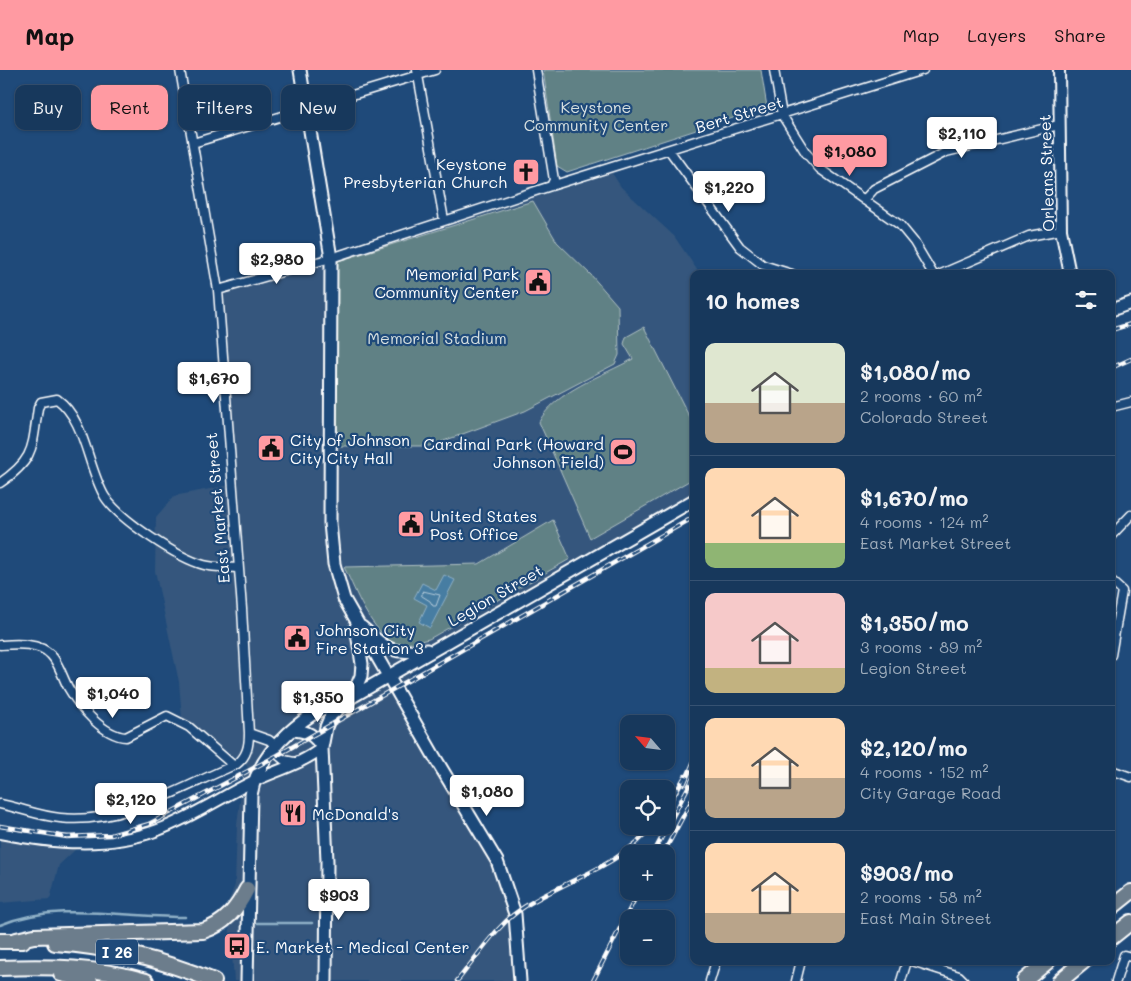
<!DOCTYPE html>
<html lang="en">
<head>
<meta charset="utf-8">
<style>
  body { margin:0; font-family:Mali,sans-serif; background:#244365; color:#f1f3f6; height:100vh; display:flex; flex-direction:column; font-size:19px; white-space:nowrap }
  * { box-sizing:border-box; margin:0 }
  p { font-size:16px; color:#9eacbb }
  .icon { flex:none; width:28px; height:28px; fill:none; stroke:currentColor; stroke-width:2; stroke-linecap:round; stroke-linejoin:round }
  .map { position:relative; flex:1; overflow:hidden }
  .sheet { position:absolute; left:690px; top:200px; width:425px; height:695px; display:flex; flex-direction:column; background:#17385c; border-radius:10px; box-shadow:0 1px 4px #0004,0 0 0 1px #365272 }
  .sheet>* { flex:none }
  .top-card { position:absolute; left:15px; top:15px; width:475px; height:45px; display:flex; gap:10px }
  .needle { width:32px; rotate:298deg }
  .tools { position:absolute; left:620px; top:645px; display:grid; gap:10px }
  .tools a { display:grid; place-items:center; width:55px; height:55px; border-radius:10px; background:#17385c; box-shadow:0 1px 4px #0004,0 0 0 1px #365272; font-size:25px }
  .price { position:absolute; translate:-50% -42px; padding:0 11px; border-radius:5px; background:#fff; color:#222; font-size:16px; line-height:32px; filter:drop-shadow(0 1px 2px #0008) }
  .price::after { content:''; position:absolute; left:50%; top:30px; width:15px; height:11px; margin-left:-8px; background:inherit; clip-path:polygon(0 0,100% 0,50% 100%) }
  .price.selected { background:#ff9aa2; color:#111 }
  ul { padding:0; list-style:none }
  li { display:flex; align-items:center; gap:15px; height:125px; padding:0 15px }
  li+li { border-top:1px solid #365272 }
  li span { display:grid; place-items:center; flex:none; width:140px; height:100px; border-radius:10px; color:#555 }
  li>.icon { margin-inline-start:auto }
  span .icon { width:60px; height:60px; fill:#fffc; stroke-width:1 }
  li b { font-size:21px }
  h2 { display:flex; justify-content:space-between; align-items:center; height:60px; padding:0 15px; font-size:21px }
  .tag { padding:0 18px; border-radius:10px; background:#17385c; box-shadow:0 1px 4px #0004,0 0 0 1px #365272; font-size:18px; line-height:45px }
  .tag.selected { background:#ff9aa2; color:#111 }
  header { display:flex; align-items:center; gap:30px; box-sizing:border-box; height:70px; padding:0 25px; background:#ff9aa2; color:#111 }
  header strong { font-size:24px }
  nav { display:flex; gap:28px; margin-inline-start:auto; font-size:18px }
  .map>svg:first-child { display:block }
  .built { fill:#34577d }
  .green { fill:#608185; stroke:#b0c0c2 }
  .water { fill:#467da2; stroke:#90b1c7 }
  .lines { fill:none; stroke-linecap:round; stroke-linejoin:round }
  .shore { stroke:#b5cbda; stroke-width:1 }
  .stream { stroke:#90b1c7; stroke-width:2.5 }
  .minor-casing { stroke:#fff; stroke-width:11 }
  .tertiary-casing { stroke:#fff; stroke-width:14 }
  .secondary-casing { stroke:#fff; stroke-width:15 }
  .motorway-casing { stroke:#fff; stroke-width:18 }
  .minor { stroke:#1f4a7a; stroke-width:8 }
  .tertiary { stroke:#1f4a7a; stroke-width:10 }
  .secondary { stroke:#1f4a7a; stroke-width:11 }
  .motorway { stroke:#6c7d8c; stroke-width:14 }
  .rail-casing { stroke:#fff; stroke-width:4.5 }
  .rail { stroke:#1f4a7a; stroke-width:2.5; stroke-dasharray:8; stroke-linecap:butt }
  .labels { text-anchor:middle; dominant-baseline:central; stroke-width:4.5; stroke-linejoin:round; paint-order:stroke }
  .shield { fill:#1f4a7a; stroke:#bcc9d7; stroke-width:1 }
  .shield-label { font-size:15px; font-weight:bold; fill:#fff }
  .park-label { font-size:16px; fill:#d7e0e0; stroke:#1f4a7a }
  .street-label { font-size:16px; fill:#fff; stroke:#1f4a7a }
  .poi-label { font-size:16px; fill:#fff; stroke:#1f4a7a; text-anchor:start }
</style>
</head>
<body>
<header>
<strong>Map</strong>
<nav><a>Map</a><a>Layers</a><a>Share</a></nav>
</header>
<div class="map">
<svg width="1131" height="911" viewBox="0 0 1131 911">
  <rect width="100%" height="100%" fill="#1f4a7a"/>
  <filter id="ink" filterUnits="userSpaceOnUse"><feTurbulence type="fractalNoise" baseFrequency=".02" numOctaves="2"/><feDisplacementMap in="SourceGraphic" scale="10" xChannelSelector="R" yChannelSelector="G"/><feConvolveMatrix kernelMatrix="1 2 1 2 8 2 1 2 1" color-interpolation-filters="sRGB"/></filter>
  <g filter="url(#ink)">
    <path class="built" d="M612,103l9,14 53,49 26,38h-6v234l-152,85 -116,70 -15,10 -7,13 1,10 93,160 23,74 6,37v14h-293l-3,-43 -5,-30 9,-23 2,-60 6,-48 5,-10 -66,-49 -3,-36 -24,-111 1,-54 18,-21 61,-12 -14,-190 10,-5 84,-22z
      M0,767l76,12 -17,16 -9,34 -50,4z"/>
    <path class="green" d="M543,0h218l6,37 -200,65 -10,-6z
      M533,131l24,41 34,33 27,31 1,49 -4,9 -90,47 -95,35h-96l1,-184z
      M644,257l50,99v52l-104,60 -51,-116c15,-30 65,-47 94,-63l-9,-15 2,-7z
      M553,450l17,39 -141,80 -27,6 -9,-1c-27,-23 -34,-46 -49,-77l135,-3z"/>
    <path class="water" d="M444,505l11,5 -25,48 -11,-6 8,-17 -13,-7 8,-15 14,7z"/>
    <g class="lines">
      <path class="shore" d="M423,521l17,4 -4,11h-3l-3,-5 -8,-5z"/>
      <path class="stream" d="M257,853h55
        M0,855c58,-24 124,-7 185,-8"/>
      <g class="minor-casing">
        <path id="minor" d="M417,0l27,150
          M536,0l18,110 -3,6
          M774,0l8,45 24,38 14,16 80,56 14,17 19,32
          M193,73l242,-73
          M669,80l71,97 23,18 29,9
          M864,130l10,-11 72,-37 113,-27
          M941,204l88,-38 32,-6
          M218,220l113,-32 220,-72 372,-116
          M1111,337l20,-5
          M0,413c35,-24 32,-35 38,-75l3,-6 16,-3c29,21 30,68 48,98 15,23 73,61 99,68 11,3 23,2 34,3
          M1111,466l20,-21
          M1111,511l11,10 -11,64
          M0,575c16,-1 39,-3 51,10 8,8 12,24 18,34 11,19 35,47 57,48l41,-21 22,11 45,39
          M249,663l20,7 6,5 3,10 6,5 15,3
          M1111,700l20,7
          M0,734c20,4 40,12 60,14 63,7 121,-31 177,-54 10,-8 12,-18 12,-31l-7,-124 -24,-319 -38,-220
          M912,891l47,15 5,5
          M710,911l6,-20
          M796,911l5,-20
          M901,911l6,-20
          M1116,911l8,-26 7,2"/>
      </g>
      <g class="tertiary-casing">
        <path id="tertiary" d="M1059,0l2,160 9,44
          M0,763c53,10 107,16 158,-3 32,-12 62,-32 92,-47 24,-12 50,-18 72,-35"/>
      </g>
      <g class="secondary-casing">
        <path id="secondary" d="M300,0l31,188 -1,265 4,41 10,35 90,157 63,105 18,53 5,67
          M1111,240l20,-7
          M362,557c27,24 29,27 65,23
          M293,660c14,1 22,5 29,18
          M247,911l4,-186c8,-46 57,-86 101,-98l342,-197
          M326,911l1,-120 -5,-113 4,-21 5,-12 21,-18 9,-21 1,-12 -6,-37"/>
      </g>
      <g class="motorway-casing">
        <path id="motorway" d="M1111,838l20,-16
          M1111,868l20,-16
          M16,870l18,-4 169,-5c22,-7 34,-22 44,-42
          M0,871h23
          M55,873c55,4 108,17 159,38
          M0,898c50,-2 98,-1 146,13
          M61,904l29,7
          M1024,911l24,-20
          M1060,911l24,-20"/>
      </g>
      <use href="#minor" class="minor"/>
      <use href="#tertiary" class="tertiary"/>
      <use href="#secondary" class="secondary"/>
      <use href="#motorway" class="motorway"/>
      <g class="rail-casing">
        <path id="rail" d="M1111,260l20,-6
          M1111,298l20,-9
          M684,714l10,-23
          M666,739l19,-33
          M0,756l67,11 44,-2 38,-11 129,-69 416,-238
          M653,784l41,-78
          M663,784l31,-58
          M457,911c21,-25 39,-56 67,-74 43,-28 95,-40 129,-81
          M593,911l46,-90"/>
      </g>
      <use href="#rail" class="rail"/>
    </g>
  </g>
  <defs>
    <g id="church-square" transform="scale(1.4375)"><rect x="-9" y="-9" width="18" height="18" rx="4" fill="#ff9aa2" stroke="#1f4a7a"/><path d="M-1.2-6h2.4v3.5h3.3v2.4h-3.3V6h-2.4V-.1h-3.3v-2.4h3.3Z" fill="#111"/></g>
    <g id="civic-square" transform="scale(1.4375)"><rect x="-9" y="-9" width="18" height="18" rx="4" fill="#ff9aa2" stroke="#1f4a7a"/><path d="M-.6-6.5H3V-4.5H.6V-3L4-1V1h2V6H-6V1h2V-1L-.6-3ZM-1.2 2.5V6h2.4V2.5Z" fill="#111"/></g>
    <g id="stadium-square" transform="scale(1.4375)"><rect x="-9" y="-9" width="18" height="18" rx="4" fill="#ff9aa2" stroke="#1f4a7a"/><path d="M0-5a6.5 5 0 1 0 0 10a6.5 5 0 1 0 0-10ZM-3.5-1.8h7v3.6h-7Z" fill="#111"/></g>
    <g id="restaurant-square" transform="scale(1.4375)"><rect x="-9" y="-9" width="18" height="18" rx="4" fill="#ff9aa2" stroke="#1f4a7a"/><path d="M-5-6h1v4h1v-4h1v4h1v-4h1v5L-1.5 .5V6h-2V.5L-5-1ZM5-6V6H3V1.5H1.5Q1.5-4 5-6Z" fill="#111"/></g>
    <g id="bus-square" transform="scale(1.4375)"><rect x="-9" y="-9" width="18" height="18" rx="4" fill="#ff9aa2" stroke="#1f4a7a"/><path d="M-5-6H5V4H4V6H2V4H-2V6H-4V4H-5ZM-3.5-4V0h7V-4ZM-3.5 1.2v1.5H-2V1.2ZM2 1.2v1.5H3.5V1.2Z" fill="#111"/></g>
  </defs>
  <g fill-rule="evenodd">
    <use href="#church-square" x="526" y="102"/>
    <use href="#civic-square" x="538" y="212"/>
    <use href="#civic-square" x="271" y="378"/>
    <use href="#stadium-square" x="623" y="382"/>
    <use href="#civic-square" x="411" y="454"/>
    <use href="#civic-square" x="297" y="568"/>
    <use href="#restaurant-square" x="293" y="743"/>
    <use href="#bus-square" x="237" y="876"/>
  </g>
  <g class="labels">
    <rect class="shield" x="96" y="869.5" width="42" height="25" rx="4"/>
    <g class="shield-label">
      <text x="117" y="882">I 26</text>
    </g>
    <g class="park-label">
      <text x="596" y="36">Keystone<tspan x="596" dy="18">Community Center</tspan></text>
      <text x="437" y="267">Memorial Stadium</text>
    </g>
    <g class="street-label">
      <text transform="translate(739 44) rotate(-17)">Bert Street</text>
      <text transform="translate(1046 103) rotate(-92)">Orleans Street</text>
      <text transform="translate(217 438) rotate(-95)">East Market Street</text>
      <text transform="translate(495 525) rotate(-30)">Legion Street</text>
    </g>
    <g class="poi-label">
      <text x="507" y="93" text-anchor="end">Keystone<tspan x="507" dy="18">Presbyterian Church</tspan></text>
      <text x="519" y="203" text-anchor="end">Memorial Park<tspan x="519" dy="18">Community Center</tspan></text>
      <text x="290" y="369">City of Johnson<tspan x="290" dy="18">City City Hall</tspan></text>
      <text x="604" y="373" text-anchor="end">Cardinal Park (Howard<tspan x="604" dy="18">Johnson Field)</tspan></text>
      <text x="430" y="445">United States<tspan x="430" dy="18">Post Office</tspan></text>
      <text x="316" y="559">Johnson City<tspan x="316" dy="18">Fire Station 3</tspan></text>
      <text x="312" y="743">McDonald's</text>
      <text x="256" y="876">E. Market - Medical Center</text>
    </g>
  </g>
</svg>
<div class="tools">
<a><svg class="needle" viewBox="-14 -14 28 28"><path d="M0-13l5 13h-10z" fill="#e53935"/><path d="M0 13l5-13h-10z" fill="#9eacbb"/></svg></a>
<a><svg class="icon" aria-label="locate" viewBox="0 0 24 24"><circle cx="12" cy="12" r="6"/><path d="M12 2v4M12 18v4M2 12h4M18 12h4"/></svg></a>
<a>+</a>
<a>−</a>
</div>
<b class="price" style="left:962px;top:89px">$2,110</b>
<b class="price selected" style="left:850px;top:107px">$1,080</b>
<b class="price" style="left:729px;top:143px">$1,220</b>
<b class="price" style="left:277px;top:215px">$2,980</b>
<b class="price" style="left:214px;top:334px">$1,670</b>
<b class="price" style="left:113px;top:649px">$1,040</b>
<b class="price" style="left:318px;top:653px">$1,350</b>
<b class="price" style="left:487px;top:747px">$1,080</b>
<b class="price" style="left:131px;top:755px">$2,120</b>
<b class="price" style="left:339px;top:851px">$903</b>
<div class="top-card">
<a class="tag">Buy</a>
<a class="tag selected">Rent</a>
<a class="tag">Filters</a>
<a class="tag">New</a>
</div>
<section class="sheet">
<h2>10 homes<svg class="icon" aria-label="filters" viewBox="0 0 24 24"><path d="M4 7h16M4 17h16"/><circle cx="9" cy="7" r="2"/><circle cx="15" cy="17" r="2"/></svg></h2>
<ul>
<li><span style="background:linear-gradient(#dfe7d0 60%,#b9a48a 0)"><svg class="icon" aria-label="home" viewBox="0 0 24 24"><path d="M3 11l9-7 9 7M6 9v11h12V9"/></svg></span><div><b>$1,080/mo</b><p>2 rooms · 60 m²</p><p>Colorado Street</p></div></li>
<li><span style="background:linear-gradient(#ffd9b3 75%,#8fb573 0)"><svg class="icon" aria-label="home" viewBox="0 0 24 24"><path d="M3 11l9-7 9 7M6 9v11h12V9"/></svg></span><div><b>$1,670/mo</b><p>4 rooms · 124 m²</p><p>East Market Street</p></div></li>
<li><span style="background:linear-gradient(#f6c9c9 75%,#c2b280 0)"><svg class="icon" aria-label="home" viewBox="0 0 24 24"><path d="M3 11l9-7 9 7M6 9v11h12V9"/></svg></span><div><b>$1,350/mo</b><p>3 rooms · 89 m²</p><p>Legion Street</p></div></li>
<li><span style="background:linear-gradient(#ffd9b3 60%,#b9a48a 0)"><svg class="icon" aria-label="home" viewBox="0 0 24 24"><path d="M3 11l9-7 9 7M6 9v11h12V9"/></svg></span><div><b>$2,120/mo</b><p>4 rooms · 152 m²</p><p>City Garage Road</p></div></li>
<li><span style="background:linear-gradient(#ffd9b3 70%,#b9a48a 0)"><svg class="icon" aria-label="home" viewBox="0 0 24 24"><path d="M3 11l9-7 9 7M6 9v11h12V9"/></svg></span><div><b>$903/mo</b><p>2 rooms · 58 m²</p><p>East Main Street</p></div></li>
</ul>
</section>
</div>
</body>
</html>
